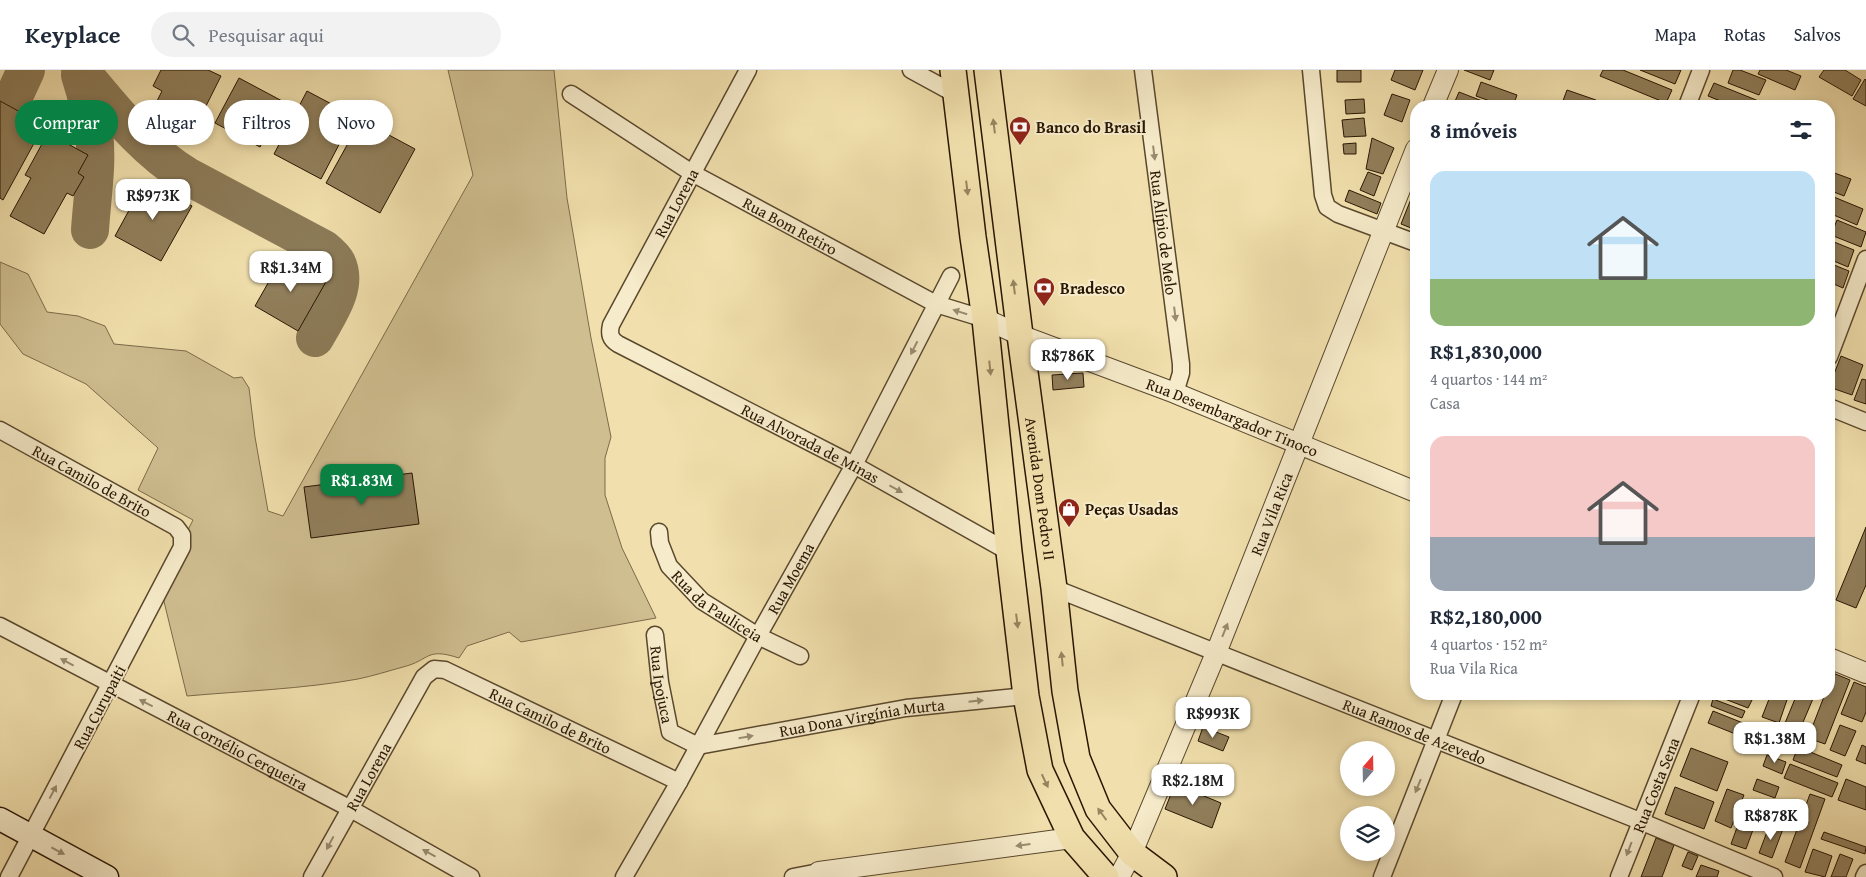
<!DOCTYPE html>
<html lang="pt">
<head>
<meta charset="utf-8">
<style>
  body { margin:0; font-family:"Gentium Book Plus",serif; background:#f2f2f3; color:#1f2937; height:100vh; display:flex; flex-direction:column; font-size:19px; white-space:nowrap }
  * { box-sizing:border-box; margin:0 }
  p { font-size:16px; color:#747a83 }
  .icon { flex:none; width:28px; height:28px; fill:none; stroke:currentColor; stroke-width:2; stroke-linecap:round; stroke-linejoin:round }
  .map { position:relative; flex:1; overflow:hidden }
  .panel { position:absolute; left:1410px; top:30px; width:425px; height:600px; display:flex; flex-direction:column; background:#fff; border-radius:20px; box-shadow:0 2px 8px #0003 }
  .panel>* { flex:none }
  .banner { position:absolute; left:15px; top:30px; width:475px; height:45px; display:flex; gap:10px }
  .needle { width:32px; rotate:20deg }
  .buttons { position:absolute; left:1340px; top:671px; display:grid; gap:10px }
  .buttons a { display:grid; place-items:center; width:55px; height:55px; border-radius:50%; background:#fff; box-shadow:0 2px 8px #0003; font-size:25px }
  .price { position:absolute; translate:-50% -42px; padding:0 11px; border-radius:10px; background:#fff; color:#222; font-size:16px; line-height:32px; filter:drop-shadow(0 1px 2px #0008) }
  .price::after { content:''; position:absolute; left:50%; top:30px; width:15px; height:11px; margin-left:-8px; background:inherit; clip-path:polygon(0 0,100% 0,50% 100%) }
  .price.current { background:#0b8043; color:#fff }
  ul { padding:0; list-style:none }
  li { display:grid; align-content:center; gap:10px; height:265px; padding:0 20px }
  li span { display:grid; place-items:center; height:155px; border-radius:15px; color:#555 }
  li>.icon { margin-inline-start:auto }
  span .icon { width:90px; height:90px; fill:#fffc; stroke-width:1 }
  li b { font-size:21px }
  h2 { display:flex; justify-content:space-between; align-items:center; height:60px; padding:0 20px; font-size:21px }
  .pill { padding:0 18px; border-radius:22px; background:#fff; box-shadow:0 2px 8px #0003; font-size:18px; line-height:45px }
  .pill.current { background:#0b8043; color:#fff }
  header { display:flex; align-items:center; gap:30px; box-sizing:border-box; height:70px; padding:0 25px; background:#fff; border-bottom:1px solid #e0e1e3 }
  header strong { font-size:24px }
  nav { display:flex; gap:28px; margin-inline-start:auto; font-size:18px }
  .search { width:350px; height:45px; background:#f2f2f3; display:flex; align-items:center; gap:12px; box-sizing:border-box; padding:0 18px; border-radius:28px; color:#747a83; font-size:19px }
  .map>svg:first-child { display:block }
  .green { fill:#cfbe90; stroke:#7c6a49 }
  .lines { fill:none; stroke-linecap:round; stroke-linejoin:round }
  .taxiway { stroke:#8c7b58; stroke-width:38 }
  .building { fill:#917f5b; stroke:#281602 }
  .minor-casing { stroke:#5a482d; stroke-width:19 }
  .tertiary-casing { stroke:#5a482d; stroke-width:22 }
  .secondary-casing { stroke:#281602; stroke-width:25 }
  .primary-casing { stroke:#281602; stroke-width:28 }
  .minor { stroke:#f6ebca; stroke-width:16 }
  .tertiary { stroke:#f6ebca; stroke-width:20 }
  .secondary { stroke:#f6ebca; stroke-width:22 }
  .primary { stroke:#f1e0ad; stroke-width:25 }
  .oneway { fill:#978560 }
  .oneway2 { fill:#998b70 }
  .labels { text-anchor:middle; dominant-baseline:central; stroke-width:4; stroke-linejoin:round; paint-order:stroke }
  .poi-label { font-size:16px; font-weight:bold; fill:#281602; stroke:#f6ebca; text-anchor:start }
  .street-label { font-size:16px; fill:#281602; stroke:#f6ebca }
</style>
</head>
<body>
<header>
<strong>Keyplace</strong>
<div class="search"><svg class="icon" aria-label="search" viewBox="0 0 24 24"><circle cx="10" cy="10" r="6"/><path d="M15 15l6 6"/></svg>Pesquisar aqui</div>
<nav><a>Mapa</a><a>Rotas</a><a>Salvos</a></nav>
</header>
<div class="map">
<svg width="1866" height="807" viewBox="0 0 1866 807">
  <rect width="100%" height="100%" fill="#f1e0ad"/>
  <filter id="stains"><feTurbulence type="fractalNoise" baseFrequency=".004" numOctaves="4"/><feColorMatrix values="0 0 0 0 .2 0 0 0 0 .09 0 0 0 0 .02 0 0 0 .5 -.17"/></filter>
  <radialGradient id="worn" r=".72"><stop offset=".6" stop-color="#630" stop-opacity="0"/><stop offset="1" stop-color="#630" stop-opacity=".3"/></radialGradient>
  <path class="green" d="M448,0h106l13,128 24,140 20,99 -6,21v37l17,53 34,70 -135,24 -12,-10 -42,14 -8,12c-34,-11 -28,2 -56,9 -15,4 -30,9 -45,12 -55,10 -115,12 -171,17l-27,-111 33,-65 -55,-30 20,-42 -72,-64 -63,-30 -23,-30v-62l28,12 19,38 31,4 27,10 9,18 72,7 48,27 8,-1 7,11 6,49 13,74 15,5 190,-341z"/>
  <g class="lines">
    <path class="taxiway" d="M80,0c33,39 63,79 107,106l137,73c5,4 10,8 13,14 12,25 -11,54 -22,75
      M80,5c6,19 11,37 14,57 4,32 -2,66 -4,98
      M15,24l11,-24"/>
  </g>
  <path class="building" d="M161,0h47l13,6 -30,60 -41,-21 12,-24 -9,-5z
    M1337,0h24v12h-24z
    M1395,0h28l-8,20 -24,-10z
    M1464,0h30l-4,10z
    M1603,0h20l49,20 -6,13 -66,-27z
    M1640,0h41l-6,14z
    M1733,0h7l26,10 -7,15 -31,-12z
    M1760,0h26l15,6 -6,14 -37,-16z
    M1824,0h21l16,10 -9,16 -33,-19z
    M239,8l45,24 -24,45 -45,-24z
    M1865,9l1,1v26l-13,-7z
    M1481,12l36,13 -4,11h-9l-28,-10z
    M1714,13l57,23h-38l-25,-10z
    M1567,20l29,10 -3,6h-32z
    M307,21l47,25 -33,63 -47,-25z
    M1459,22l31,12 -1,2h-36z
    M1392,24l18,6 -8,22 -18,-7z
    M1364,29l1,14 -19,1 -1,-14z
    M0,31l44,24 -41,75 -3,-2z
    M1364,48l2,18 -22,1 -2,-17z
    M361,50l54,29 -35,64 -54,-30z
    M48,63l40,22 -10,18 6,4 -11,19 -6,-3 -23,41 -34,-18 21,-38 -6,-3z
    M1372,68l22,10 -11,26 -17,-5z
    M1356,73v11h-12l-1,-10z
    M1829,101l22,8 -7,17 -15,-6z
    M1368,102l13,5 -7,19 -14,-6z
    M145,111l47,25 -31,55 -46,-25z
    M1349,120l32,13 -4,11 -32,-13z
    M1829,125l34,14 -6,16 -28,-12z
    M1411,129l5,2v29l-15,-6z
    M1837,150l29,12 -5,15 -30,-12z
    M1829,170l25,10 -6,17 -19,-8z
    M284,185l43,25 -29,51 -43,-25z
    M1829,193l20,8 -6,17 -14,-6z
    M1841,286l22,9 -11,30 -23,-8z
    M1083,303l1,14 -31,3 -1,-15z
    M1862,309l4,1v24l-12,-4z
    M412,403l7,51 -108,14 -7,-51z
    M1866,457v58l-10,23 -20,-8z
    M1833,603l17,7 -25,64 -17,-6 17,-44h4v-10z
    M1854,612l12,5v25l-4,10 -21,-8z
    M1712,624h25l15,6 -4,8z
    M1771,624h18l-10,29 -17,-6z
    M1797,624h18l-17,40 -15,-6z
    M1713,629l32,12 -3,7 -31,-12z
    M1713,641l65,26 -5,12 -65,-26z
    M1840,655l16,6 -11,25 -15,-6z
    M1203,657l26,10 -6,14 -25,-10z
    M1862,675l4,2v17l-10,-4z
    M1798,677l44,18 -5,12 -44,-17z
    M1691,678l37,14 -11,29 -37,-15z
    M1767,685l19,7 -4,12 -19,-8z
    M1790,694l48,19 -6,14 -48,-19z
    M1757,709l22,8 -4,11 -22,-8z
    M1846,709l20,8v23l-28,-10z
    M1175,714l46,19 -9,25 -47,-19z
    M1675,717l39,15 -10,27 -39,-15z
    M1727,719l17,6 -13,33 -16,-7z
    M1810,724l15,5 -25,69 -15,-6z
    M1739,752l15,5 -8,22 -15,-5z
    M1770,754l13,5 -11,29 -13,-5z
    M1824,762l42,15 -1,7 -44,-15z
    M1656,768l18,7 -12,32h-21z
    M1813,779l19,7 -7,21 -20,-5z
    M1688,782l10,4 -6,14 -10,-4z
    M1840,784l13,5 -7,18h-15z
    M1701,795l18,6 -2,6h-21z"/>
  <g class="lines">
    <g class="minor-casing">
      <g id="minor">
        <path id="s1" d="M748,0l-137,255c-2,9 -1,14 7,19l236,121 155,87"/>
        <path d="M911,0l44,24"/>
        <path id="s2" d="M1143,0l38,294v9l-6,20"/>
        <path d="M1311,0l12,125 4,12 11,7 78,29"/>
        <path id="s3" d="M571,24l121,79 244,131 49,15"/>
        <path d="M1687,36l14,-36"/>
        <path d="M1829,287l37,-98"/>
        <path d="M1829,337l37,15"/>
        <path id="s4" d="M0,360l176,97 6,8v12l-173,330"/>
        <path id="s5" d="M659,462l1,11 9,23 33,35 56,35 42,20"/>
        <path id="s6" d="M1054,518l586,233 134,56"/>
        <path id="s7" d="M0,556l349,182 122,69"/>
        <path id="s8" d="M655,565l5,47 10,50 28,14 208,-38 120,-12"/>
        <path id="s9" d="M312,807l112,-200 10,-8 11,1 234,112"/>
        <path id="s10" d="M624,807l55,-95 79,-146 96,-171 97,-189"/>
        <path d="M793,807l26,-5"/>
        <path d="M1382,807l72,-183"/>
        <path id="s11" d="M1619,807l73,-183"/>
        <path d="M1864,807l2,-4"/>
      </g>
    </g>
    <g class="tertiary-casing">
      <g id="tertiary">
        <path d="M1433,36l15,-36"/>
        <path id="s12" d="M985,249l35,16 155,58 241,99"/>
        <path d="M1829,588l37,15"/>
        <path d="M818,807l1,-5 253,-34"/>
        <path id="s13" d="M1119,807l13,-24 84,-200 200,-504"/>
      </g>
    </g>
    <g class="secondary-casing">
      <path id="secondary" d="M0,749l107,58"/>
    </g>
    <g class="primary-casing">
      <g id="primary">
        <path d="M953,0l20,167 12,82 24,233 17,144 14,74 32,68 34,39"/>
        <path id="s14" d="M987,0l33,265 34,253 11,103 12,67 21,51 34,44 32,24"/>
      </g>
    </g>
    <use href="#minor" class="minor"/>
    <use href="#tertiary" class="tertiary"/>
    <use href="#secondary" class="secondary"/>
    <use href="#primary" class="primary"/>
  </g>
  <defs><path id="oneway-solid" d="M-6-.8H1V-3.2L6.5 0L1 3.2V.8H-6Z" transform="scale(1.25)"/></defs>
  <g class="oneway">
    <use href="#oneway-solid" transform="translate(994 56) rotate(-97)"/>
    <use href="#oneway-solid" transform="translate(967 118) rotate(83)"/>
    <use href="#oneway-solid" transform="translate(1014 217) rotate(-97)"/>
    <use href="#oneway-solid" transform="translate(990 298) rotate(84)"/>
    <use href="#oneway-solid" transform="translate(1017 551) rotate(83)"/>
    <use href="#oneway-solid" transform="translate(1062 589) rotate(-96)"/>
    <use href="#oneway-solid" transform="translate(1045 711) rotate(65)"/>
    <use href="#oneway-solid" transform="translate(1102 744) rotate(-126)"/>
  </g>
  <g class="oneway2">
    <use href="#oneway-solid" transform="translate(1154 83) rotate(83)"/>
    <use href="#oneway-solid" transform="translate(960 242) rotate(-163)"/>
    <use href="#oneway-solid" transform="translate(1175 244) rotate(83)"/>
    <use href="#oneway-solid" transform="translate(914 278) rotate(117)"/>
    <use href="#oneway-solid" transform="translate(896 419) rotate(29)"/>
    <use href="#oneway-solid" transform="translate(1225 560) rotate(-68)"/>
    <use href="#oneway-solid" transform="translate(67 592) rotate(-152)"/>
    <use href="#oneway-solid" transform="translate(976 631) rotate(-6)"/>
    <use href="#oneway-solid" transform="translate(146 633) rotate(-153)"/>
    <use href="#oneway-solid" transform="translate(746 667) rotate(-10)"/>
    <use href="#oneway-solid" transform="translate(1418 716) rotate(112)"/>
    <use href="#oneway-solid" transform="translate(53 722) rotate(-62)"/>
    <use href="#oneway-solid" transform="translate(330 773) rotate(118)"/>
    <use href="#oneway-solid" transform="translate(1023 775) rotate(172)"/>
    <use href="#oneway-solid" transform="translate(1629 779) rotate(111)"/>
    <use href="#oneway-solid" transform="translate(58 781) rotate(28)"/>
    <use href="#oneway-solid" transform="translate(429 783) rotate(-151)"/>
  </g>
  <defs>
    <g id="bank-pin" transform="scale(1.125)"><path d="M0 17L-7.5 6A9.5 9.5 0 1 1 7.5 6Z" fill="#8f2418" stroke="#f6ebca"/><path d="M-6-4H6V4H-6ZM0-2.3a2.3 2.3 0 1 0 0 4.6a2.3 2.3 0 1 0 0-4.6Z" fill="#fff"/></g>
    <g id="shop-pin" transform="scale(1.125)"><path d="M0 17L-7.5 6A9.5 9.5 0 1 1 7.5 6Z" fill="#8f2418" stroke="#f6ebca"/><path d="M-5-2.5h2.3a2.7 3.5 0 0 1 5.4 0H5L5.5 6h-11ZM-1.5-2.5h3a1.5 2.3 0 0 0-3 0Z" fill="#fff"/></g>
  </defs>
  <g fill-rule="evenodd">
    <use href="#bank-pin" x="1020" y="57"/>
    <use href="#bank-pin" x="1044" y="218"/>
    <use href="#shop-pin" x="1069" y="439"/>
  </g>
  <g class="labels">
    <g class="poi-label">
      <text x="1036" y="57">Banco do Brasil</text>
      <text x="1060" y="218">Bradesco</text>
      <text x="1085" y="439">Peças Usadas</text>
    </g>
    <g class="street-label">
      <text transform="translate(676 133) rotate(-62)">Rua Lorena</text>
      <text stroke="none"><textPath href="#s3" startOffset="256">Rua Bom Retiro</textPath></text>
      <text stroke="none"><textPath href="#s2" startOffset="164">Rua Alípio de Melo</textPath></text>
      <text stroke="none"><textPath href="#s12" startOffset="266">Rua Desembargador Tinoco</textPath></text>
      <text stroke="none"><textPath href="#s1" startOffset="528">Rua Alvorada de Minas</textPath></text>
      <text stroke="none"><textPath href="#s4" startOffset="105">Rua Camilo de Brito</textPath></text>
      <text stroke="none"><textPath href="#s14" startOffset="422">Avenida Dom Pedro II</textPath></text>
      <text stroke="none"><textPath href="#s13" startOffset="394">Rua Vila Rica</textPath></text>
      <text stroke="none"><textPath href="#s10" startOffset="342">Rua Moema</textPath></text>
      <text stroke="none"><textPath href="#s5" startOffset="99">Rua da Pauliceia</textPath></text>
      <text stroke="none"><textPath href="#s8" startOffset="50">Rua Ipojuca</textPath></text>
      <text transform="translate(99 637) rotate(-62)">Rua Curupaiti</text>
      <text stroke="none"><textPath href="#s8" startOffset="296">Rua Dona Virgínia Murta</textPath></text>
      <text stroke="none"><textPath href="#s9" startOffset="370">Rua Camilo de Brito</textPath></text>
      <text stroke="none"><textPath href="#s6" startOffset="388">Rua Ramos de Azevedo</textPath></text>
      <text stroke="none"><textPath href="#s7" startOffset="268">Rua Cornélio Cerqueira</textPath></text>
      <text stroke="none"><textPath href="#s9" startOffset="115">Rua Lorena</textPath></text>
      <text stroke="none"><textPath href="#s11" startOffset="99">Rua Costa Sena</textPath></text>
    </g>
  </g>
  <rect width="100%" height="100%" filter="url(#stains)"/>
  <rect width="100%" height="100%" fill="url(#worn)"/>
</svg>
<div class="buttons">
<a><svg class="needle" viewBox="-14 -14 28 28"><path d="M0-13l5 13h-10z" fill="#e53935"/><path d="M0 13l5-13h-10z" fill="#747a83"/></svg></a>
<a><svg class="icon" aria-label="layers" viewBox="0 0 24 24"><path d="M12 4l9 5-9 5-9-5zM3 14l9 5 9-5"/></svg></a>
</div>
<b class="price" style="left:153px;top:151px">R$973K</b>
<b class="price" style="left:291px;top:223px">R$1.34M</b>
<b class="price" style="left:1068px;top:311px">R$786K</b>
<b class="price current" style="left:362px;top:436px">R$1.83M</b>
<b class="price" style="left:1213px;top:669px">R$993K</b>
<b class="price" style="left:1775px;top:694px">R$1.38M</b>
<b class="price" style="left:1193px;top:736px">R$2.18M</b>
<b class="price" style="left:1771px;top:771px">R$878K</b>
<div class="banner">
<a class="pill current">Comprar</a>
<a class="pill">Alugar</a>
<a class="pill">Filtros</a>
<a class="pill">Novo</a>
</div>
<section class="panel">
<h2>8 imóveis<svg class="icon" aria-label="filters" viewBox="0 0 24 24"><path d="M4 7h16M4 17h16"/><circle cx="9" cy="7" r="2"/><circle cx="15" cy="17" r="2"/></svg></h2>
<ul>
<li><span style="background:linear-gradient(#bfe0f5 70%,#8fb573 0)"><svg class="icon" aria-label="home" viewBox="0 0 24 24"><path d="M3 11l9-7 9 7M6 9v11h12V9"/></svg></span><div><b>R$1,830,000</b><p>4 quartos · 144 m²</p><p>Casa</p></div></li>
<li><span style="background:linear-gradient(#f6c9c9 65%,#9aa5b1 0)"><svg class="icon" aria-label="home" viewBox="0 0 24 24"><path d="M3 11l9-7 9 7M6 9v11h12V9"/></svg></span><div><b>R$2,180,000</b><p>4 quartos · 152 m²</p><p>Rua Vila Rica</p></div></li>
</ul>
</section>
</div>
</body>
</html>
